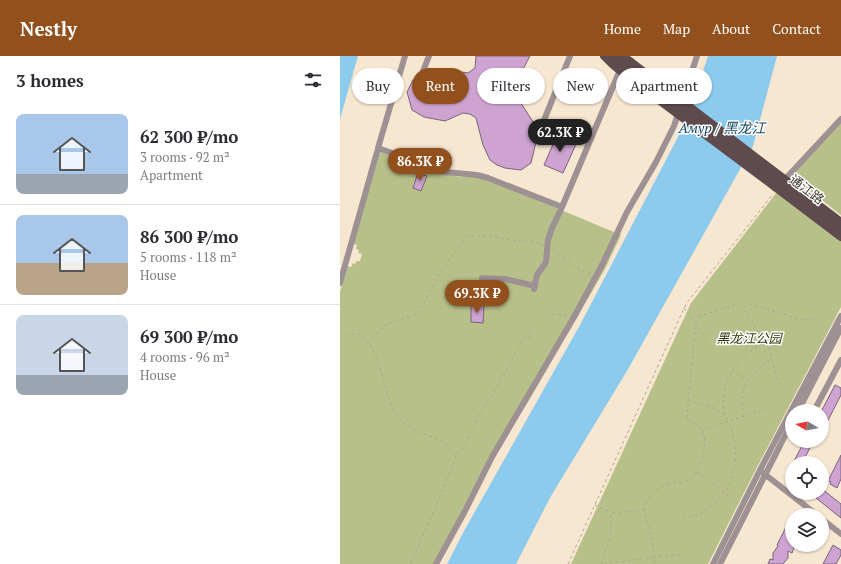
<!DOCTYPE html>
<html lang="en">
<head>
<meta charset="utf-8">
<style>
  body { margin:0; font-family:"PT Serif","Noto Sans SC",serif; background:#f7f7f7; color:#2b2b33; height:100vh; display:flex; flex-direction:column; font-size:15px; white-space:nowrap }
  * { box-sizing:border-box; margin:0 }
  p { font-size:13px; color:#7c7c81 }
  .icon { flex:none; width:22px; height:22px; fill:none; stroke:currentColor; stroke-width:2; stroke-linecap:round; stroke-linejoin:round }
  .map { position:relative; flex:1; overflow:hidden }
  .drawer { display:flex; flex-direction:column; background:#fff; width:340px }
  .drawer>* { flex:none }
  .hud { position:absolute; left:12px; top:12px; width:380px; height:36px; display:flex; gap:8px }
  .needle { width:26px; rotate:280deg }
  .controls { position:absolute; left:445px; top:348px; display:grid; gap:8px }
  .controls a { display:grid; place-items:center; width:44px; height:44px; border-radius:50%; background:#fff; box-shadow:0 1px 3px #0004; font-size:20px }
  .price { position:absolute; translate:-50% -34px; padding:0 9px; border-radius:14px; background:#92501d; color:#fff; font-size:13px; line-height:26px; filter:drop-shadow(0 1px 2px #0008) }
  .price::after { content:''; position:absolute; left:50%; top:24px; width:12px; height:9px; margin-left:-6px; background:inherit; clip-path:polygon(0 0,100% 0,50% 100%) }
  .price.selected { background:#222; color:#fff }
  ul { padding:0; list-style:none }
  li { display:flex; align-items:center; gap:12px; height:100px; padding:0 16px }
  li+li { border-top:1px solid #e1e1e2 }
  li span { display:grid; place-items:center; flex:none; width:112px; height:80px; border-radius:8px; color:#555 }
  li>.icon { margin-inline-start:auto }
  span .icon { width:48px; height:48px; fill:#fffc; stroke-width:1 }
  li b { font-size:17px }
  h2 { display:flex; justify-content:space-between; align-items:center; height:48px; padding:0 16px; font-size:17px }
  .chip { padding:0 14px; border-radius:18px; background:#fff; box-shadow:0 1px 3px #0004; font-size:14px; line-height:36px }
  .chip.selected { background:#92501d; color:#fff }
  header { display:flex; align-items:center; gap:24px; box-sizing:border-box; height:56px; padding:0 20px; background:#92501d; color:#fff }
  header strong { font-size:19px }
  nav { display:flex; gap:22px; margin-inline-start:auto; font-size:14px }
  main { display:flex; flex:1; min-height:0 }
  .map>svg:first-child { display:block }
  .green { fill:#b7c089 }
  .water { fill:#8ccbed }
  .building { fill:#cea3d1; stroke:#766577 }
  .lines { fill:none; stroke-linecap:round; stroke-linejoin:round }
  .path { stroke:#b1a593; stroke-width:1; stroke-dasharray:3 3; stroke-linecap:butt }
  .minor { stroke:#9e9193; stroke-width:6 }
  .major { stroke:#5f4a4e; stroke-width:8 }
  .major-bridge { stroke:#5f4a4e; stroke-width:8 }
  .labels { text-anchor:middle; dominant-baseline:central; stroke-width:3; stroke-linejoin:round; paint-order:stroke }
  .street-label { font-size:13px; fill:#3e382f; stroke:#fff }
  .park-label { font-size:13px; font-style:italic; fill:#353a0d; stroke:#fff }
  .water-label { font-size:14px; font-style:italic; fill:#12455d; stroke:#fff }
</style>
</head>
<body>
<header>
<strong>Nestly</strong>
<nav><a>Home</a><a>Map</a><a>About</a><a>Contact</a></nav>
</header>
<main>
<section class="drawer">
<h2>3 homes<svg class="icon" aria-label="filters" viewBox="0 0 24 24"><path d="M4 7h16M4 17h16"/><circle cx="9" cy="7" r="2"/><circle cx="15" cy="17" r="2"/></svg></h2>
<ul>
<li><span style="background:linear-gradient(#a9c7e8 75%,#9aa5b1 0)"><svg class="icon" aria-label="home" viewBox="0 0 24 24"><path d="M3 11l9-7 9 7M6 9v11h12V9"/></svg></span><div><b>62 300 ₽/mo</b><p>3 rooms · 92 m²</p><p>Apartment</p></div></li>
<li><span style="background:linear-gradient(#a9c7e8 60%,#b9a48a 0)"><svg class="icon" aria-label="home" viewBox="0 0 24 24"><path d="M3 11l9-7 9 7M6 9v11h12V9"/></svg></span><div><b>86 300 ₽/mo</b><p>5 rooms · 118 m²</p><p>House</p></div></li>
<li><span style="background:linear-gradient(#c9d6e8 75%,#9aa5b1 0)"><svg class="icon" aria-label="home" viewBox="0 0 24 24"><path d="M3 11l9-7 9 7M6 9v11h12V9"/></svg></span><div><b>69 300 ₽/mo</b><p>4 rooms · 96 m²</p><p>House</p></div></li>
</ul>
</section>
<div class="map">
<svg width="501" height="508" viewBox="0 0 501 508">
  <rect width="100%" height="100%" fill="#f7e6d0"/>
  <path class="green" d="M501,67v92l-50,-39z
    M40,96l74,24 6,1 7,-1 20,3 134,56 -16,34 -73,126 -42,69 -51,100h-99v-272l7,-26 4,1 2,-4 2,1 2,-3h3l2,-7 -4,-1 1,-3 -3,-1 1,-4 -4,-1z
    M437,136l64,49v66l-86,164 -47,93h-137l120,-261z"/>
  <path class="water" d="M0,0h18l-18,63z
    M368,0h69l-24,90 -126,225 -76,125 -35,68h-69l17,-33 116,-206 100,-192 15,-38z"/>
  <path class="building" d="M136,0h54l-15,28 4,16 16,25 2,13 -6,25 -10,7 -16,-2 -8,-3 -7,-5 -7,-15 -7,-27 -6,-4 -7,-1 -18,8 -21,-4 -12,-7 -5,-18 6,-12 8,-5h3l3,-3 7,-1 15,-1 19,3 7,-5z
    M218,77l19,9 -14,31 -19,-8z
    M78,117l9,3 -6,15 -8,-3z
    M131,249h13l-1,18 -12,-1z
    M495,329l6,3v7l-19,37v-22z
    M464,386l7,4 -9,17h-9z
    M501,399v24l-4,9 -7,-4 1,-2 -3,-1z
    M482,433l19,15v14l-25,-20 4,-5h2z
    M452,459v30h3l-3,8 -4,-2v7l-5,6h-15l2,-5 3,1v-7l5,-7 -1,-1z
    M493,489l8,5v5l-5,9h-13z"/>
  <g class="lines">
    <path class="path" d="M213,194c13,9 22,18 37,24
      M409,248l54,16h7l7,-2
      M344,252l24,33
      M405,254l20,33
      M212,258l17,1
      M0,283c5,-2 12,-7 17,-5 22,7 27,58 36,75 3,6 7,10 11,14 10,10 30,12 41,21 4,3 7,8 10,11
      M28,287l15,-16 6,-4 29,-9 23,-43 26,-35h22l34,6 6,-2 14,5
      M392,314l15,10
      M348,345l8,-77 4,-8 35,-11
      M385,359c-7,-33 10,-58 40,-72l4,6 10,35
      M403,361c-4,-30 4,-41 28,-58
      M362,374l64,-21
      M358,416l39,31
      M255,449l15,7
      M304,454c4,-13 14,-24 27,-27 5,-1 11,0 16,-2 14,-6 23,-40 14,-52 -3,-5 -11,-6 -14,-11l1,-17c12,2 29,6 37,15 5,6 7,16 9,23 7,37 -12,74 -51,79
      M71,508l43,-101 2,-7 8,-9 16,-34 20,-31 24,-45h5l1,-8
      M228,508l118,-260 87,-110
      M261,508l9,-25 1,-26 33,-3 10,40 1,7 27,-3
      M264,508l51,-7 -2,7"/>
    <path class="minor" d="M65,0l-27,92 67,24 32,3 11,3 74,29 58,-137
      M83,15l6,-15
      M200,74l30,-74
      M448,120l53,-57
      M142,222l23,1 30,7
      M0,227l37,-131
      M194,233l3,-14 9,-13 2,-22 4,-12 10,-21
      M458,355l43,-83
      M474,355l27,-51
      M422,416l55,43
      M482,463l19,15
      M96,508l29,-53 27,-54 82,-140 28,-52 25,-53 29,-50 18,-36 23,-70
      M373,508l47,-94 81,-154
      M380,508l72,-142"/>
    <path class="major" d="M264,0l9,9 11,9
      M274,0l13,11
      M283,0l8,6
      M443,122l58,44
      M439,127l62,46
      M435,131l66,50"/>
    <path class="major-bridge" d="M291,6l152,116
      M287,11l152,116
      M284,18l151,113"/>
  </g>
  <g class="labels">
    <g class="street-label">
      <text transform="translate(467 133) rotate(37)">通江路</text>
    </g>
    <g class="park-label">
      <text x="409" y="282">黑龙江公园</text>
    </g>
    <g class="water-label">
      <text x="382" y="71">Амур / 黑龙江</text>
    </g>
  </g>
</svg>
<div class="controls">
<a><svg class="needle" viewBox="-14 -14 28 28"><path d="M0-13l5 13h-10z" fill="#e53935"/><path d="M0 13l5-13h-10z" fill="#7c7c81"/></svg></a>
<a><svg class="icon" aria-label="locate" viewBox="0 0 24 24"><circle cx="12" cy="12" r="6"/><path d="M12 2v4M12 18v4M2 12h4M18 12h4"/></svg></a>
<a><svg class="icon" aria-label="layers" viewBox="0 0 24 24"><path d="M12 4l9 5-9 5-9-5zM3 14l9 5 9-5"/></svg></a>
</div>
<b class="price selected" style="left:220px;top:97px">62.3K ₽</b>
<b class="price" style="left:80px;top:126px">86.3K ₽</b>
<b class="price" style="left:137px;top:258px">69.3K ₽</b>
<div class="hud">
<a class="chip">Buy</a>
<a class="chip selected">Rent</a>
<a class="chip">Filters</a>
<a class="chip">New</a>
<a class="chip">Apartment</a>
</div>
</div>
</main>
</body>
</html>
